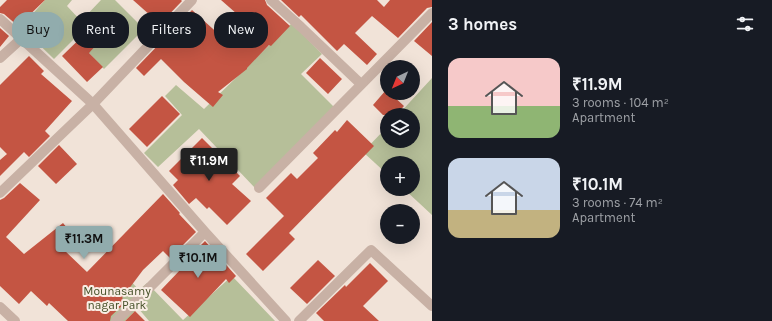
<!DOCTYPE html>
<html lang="en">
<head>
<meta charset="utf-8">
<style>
  body { margin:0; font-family:Karla,sans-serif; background:#242831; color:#f1f3f6; height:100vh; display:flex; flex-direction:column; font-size:15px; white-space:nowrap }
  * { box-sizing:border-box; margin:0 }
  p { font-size:13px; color:#9ea1a6 }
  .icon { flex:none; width:22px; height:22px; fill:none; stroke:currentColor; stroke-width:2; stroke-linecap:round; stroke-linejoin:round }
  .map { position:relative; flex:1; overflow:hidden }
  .side { display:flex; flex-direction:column; background:#171b24; width:340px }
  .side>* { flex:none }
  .banner { position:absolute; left:12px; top:12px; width:360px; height:36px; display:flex; gap:8px }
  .needle { width:26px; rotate:223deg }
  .controls { position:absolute; left:380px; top:60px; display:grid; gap:8px }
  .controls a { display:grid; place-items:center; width:40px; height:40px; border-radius:50%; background:#171b24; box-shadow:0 4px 16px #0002; font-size:20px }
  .price { position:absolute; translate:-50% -34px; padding:0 9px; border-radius:4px; background:#91acad; color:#111; font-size:13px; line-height:26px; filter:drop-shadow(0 1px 2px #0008) }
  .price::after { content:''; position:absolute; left:50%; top:24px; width:12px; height:9px; margin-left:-6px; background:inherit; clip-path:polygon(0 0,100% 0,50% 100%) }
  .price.current { background:#222; color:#fff }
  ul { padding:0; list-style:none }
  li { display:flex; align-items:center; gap:12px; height:100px; padding:0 16px }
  li span { display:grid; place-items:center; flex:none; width:112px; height:80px; border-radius:12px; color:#555 }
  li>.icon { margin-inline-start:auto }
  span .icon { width:48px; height:48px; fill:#fffc; stroke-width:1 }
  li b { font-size:17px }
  h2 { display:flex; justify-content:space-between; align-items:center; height:48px; padding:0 16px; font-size:17px }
  .pill { padding:0 14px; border-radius:16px; background:#171b24; box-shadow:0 4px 16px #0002; font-size:14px; line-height:36px }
  .pill.current { background:#91acad; color:#111 }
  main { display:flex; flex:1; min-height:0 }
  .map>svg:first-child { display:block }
  .green { fill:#b6bf99 }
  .building { fill:#c45543 }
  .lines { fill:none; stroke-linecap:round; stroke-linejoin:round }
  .minor { stroke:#c8b1a5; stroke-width:10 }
  .labels { text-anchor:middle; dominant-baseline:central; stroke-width:4; stroke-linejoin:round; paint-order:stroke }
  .park-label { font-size:12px; fill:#47522a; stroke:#f9ede4 }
</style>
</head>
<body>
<main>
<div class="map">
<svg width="432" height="321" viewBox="0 0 432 321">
  <rect width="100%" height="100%" fill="#f1e3d8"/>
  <path class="green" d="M45,0h27l-5,6 14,15 20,-21h14l29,29 -40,40 -29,-31 -21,21 -33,-32z
    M292,23l30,31 -21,20 33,33 -79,81 -56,-59 -41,38 -14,-14 38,-38 -17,-19 11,-11 28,24z
    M432,78v137l-28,-26h9v-26h-26v11l-24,-22 24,-25v14h26v-26h-15z
    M118,267l21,23 8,-7 36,37 49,-44 43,45h-126l-11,-13 -13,13h-31z"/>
  <path class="building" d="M7,0h38l-27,26 -14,-12 -4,-1v-6z
    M133,0h48l1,1 -22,23z
    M221,0h44l2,5 23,21 -19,20 -2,-1 -22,23v1l-29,23 5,3 -10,12 -29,-25 -23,-23 -17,17 -8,-8 56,-58 41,37 18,-19 -7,-7h1z
    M281,0h96l7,7 6,-7h42v7l-5,1 -29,30 -26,-22 -17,17 22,21 -10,11 -23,-21 -7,7 -36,-36 -2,2z
    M432,22v34l-18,-15z
    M95,24l11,10 -17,19 14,14 -16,15 -25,-26z
    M0,28l9,8 -9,11z
    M29,56l15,15 -3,3 31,27 -27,30 5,5 -21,21 -5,-5 -24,24v-16l7,-6 -7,-7v-62z
    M320,58l22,21 -14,15 -22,-21z
    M386,90l1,3h3l14,13 -8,9h-13l-10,-10z
    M162,96l18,18 -33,33 -18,-18z
    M347,120l27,26 -85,87 6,6 -32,32 -17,-17 38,-38 -18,-18 25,-25 6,6 21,-21 -5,-5 22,-23 2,2z
    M202,138l38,38 -8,8 19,17 -24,24 -18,-18 -2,2 -11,-11 -7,6 -16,-19 5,-5 -9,-9z
    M59,145l18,19 -21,20 -18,-18z
    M20,183l20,17 -34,37 18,17 39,-31 14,17 -13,10 23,22 76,-78 17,19 -1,1 17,18 -26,26 -7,-7 -20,19 -21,28 4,4 -15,14 -1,5h-42l-19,-18 -2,3 -16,-15 -12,13 -19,-18v-86l4,-2z
    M205,241l31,35 -7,7 -3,-4 -36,38 -29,-27 20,-21 -2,-2z
    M318,260l17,16 -28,28 -17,-16z
    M370,263l18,18 -25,25 16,15h-55l-8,-8 29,-28 1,2z
    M135,311l10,10h-20z"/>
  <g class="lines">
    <path class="minor" d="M271,0l30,27 60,57
      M0,19l93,85 112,128 81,89
      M0,58l21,-19
      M259,188l173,-175
      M0,193l93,-89 99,-104
      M0,307l15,14
      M116,321l89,-89
      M299,321l72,-71 61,56"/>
  </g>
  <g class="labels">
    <g class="park-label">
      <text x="117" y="291">Mounasamy<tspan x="117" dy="14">nagar Park</tspan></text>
    </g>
  </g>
</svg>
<div class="controls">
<a><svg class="needle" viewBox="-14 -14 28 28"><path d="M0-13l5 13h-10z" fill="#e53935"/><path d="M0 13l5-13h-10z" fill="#9ea1a6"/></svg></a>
<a><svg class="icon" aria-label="layers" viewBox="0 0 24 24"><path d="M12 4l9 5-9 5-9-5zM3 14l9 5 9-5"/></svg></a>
<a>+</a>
<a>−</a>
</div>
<b class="price current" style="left:209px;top:182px">₹11.9M</b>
<b class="price" style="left:84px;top:260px">₹11.3M</b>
<b class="price" style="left:198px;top:279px">₹10.1M</b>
<div class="banner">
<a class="pill current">Buy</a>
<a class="pill">Rent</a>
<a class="pill">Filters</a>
<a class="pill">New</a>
</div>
</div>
<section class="side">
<h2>3 homes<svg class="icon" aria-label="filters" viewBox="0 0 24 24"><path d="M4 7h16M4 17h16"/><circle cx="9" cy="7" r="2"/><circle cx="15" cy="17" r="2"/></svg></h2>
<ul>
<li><span style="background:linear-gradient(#f6c9c9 60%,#8fb573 0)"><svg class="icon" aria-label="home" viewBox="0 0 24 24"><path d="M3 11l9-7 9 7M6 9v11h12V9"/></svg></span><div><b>₹11.9M</b><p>3 rooms · 104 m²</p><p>Apartment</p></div></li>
<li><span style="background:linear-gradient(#c9d6e8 65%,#c2b280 0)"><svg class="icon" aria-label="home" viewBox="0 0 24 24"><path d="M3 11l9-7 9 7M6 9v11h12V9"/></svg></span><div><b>₹10.1M</b><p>3 rooms · 74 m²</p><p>Apartment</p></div></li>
</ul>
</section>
</main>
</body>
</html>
